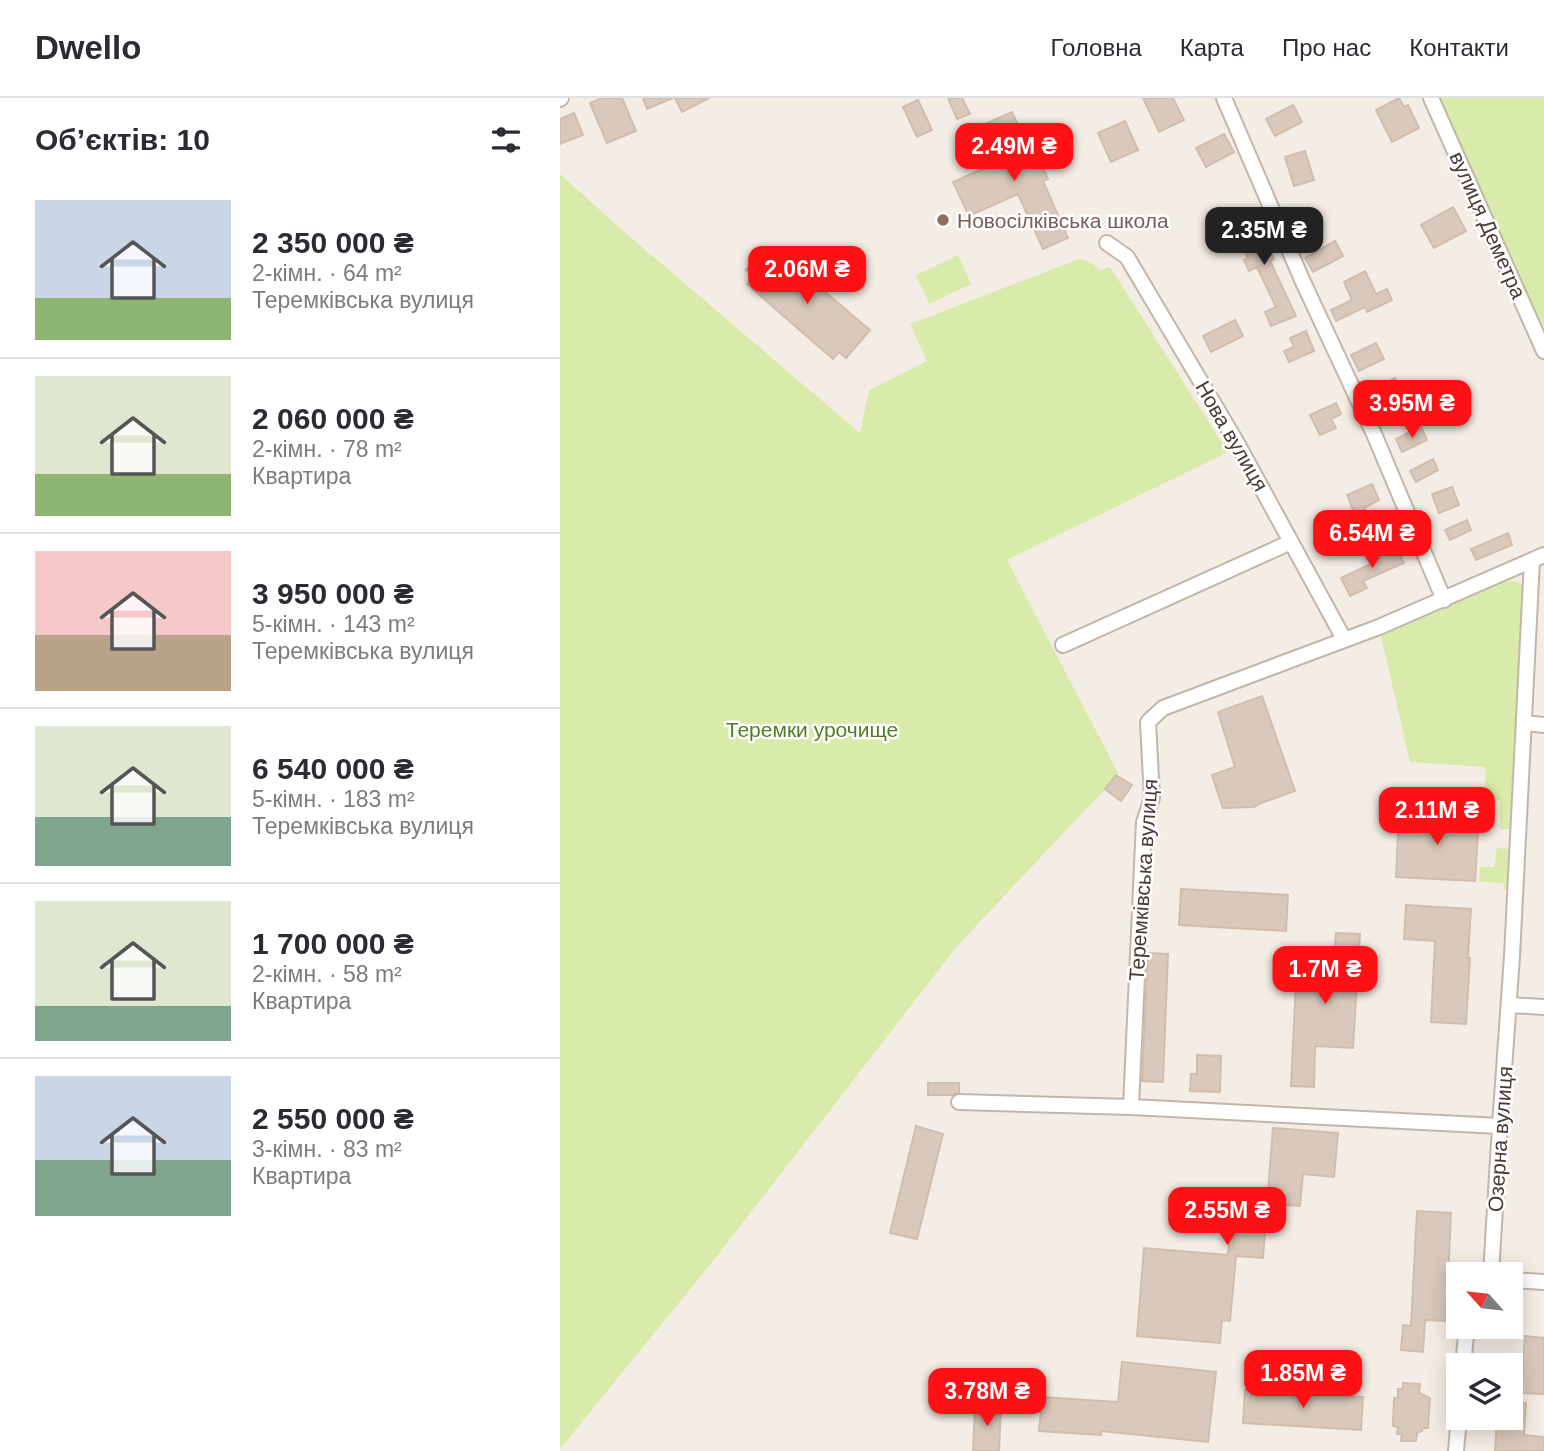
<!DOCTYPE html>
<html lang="uk">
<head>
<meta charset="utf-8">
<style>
  body { margin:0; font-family:Helvetica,sans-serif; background:#f7f7f7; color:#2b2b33; height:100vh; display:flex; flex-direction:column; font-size:26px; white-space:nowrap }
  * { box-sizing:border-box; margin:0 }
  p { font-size:23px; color:#7c7c81 }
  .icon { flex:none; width:38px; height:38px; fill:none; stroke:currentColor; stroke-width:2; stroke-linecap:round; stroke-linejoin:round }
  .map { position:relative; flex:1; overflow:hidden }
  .side { display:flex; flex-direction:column; background:#fff; width:560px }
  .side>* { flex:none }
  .needle { width:46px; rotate:297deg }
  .buttons { position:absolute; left:886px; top:1164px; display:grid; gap:14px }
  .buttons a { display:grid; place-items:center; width:77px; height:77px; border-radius:0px; background:#fff; box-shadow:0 4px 18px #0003; font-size:35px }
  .price { position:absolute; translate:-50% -60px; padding:0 16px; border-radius:14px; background:#ff1014; color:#fff; font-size:23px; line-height:46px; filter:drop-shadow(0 2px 4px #0008) }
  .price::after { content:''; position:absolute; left:50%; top:42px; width:21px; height:16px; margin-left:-10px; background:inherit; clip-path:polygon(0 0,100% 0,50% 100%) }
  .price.on { background:#222; color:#fff }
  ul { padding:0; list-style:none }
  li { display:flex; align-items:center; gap:21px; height:175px; padding:0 35px }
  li+li { border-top:2px solid #e1e1e2 }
  li span { display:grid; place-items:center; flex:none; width:196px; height:140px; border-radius:0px; color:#555 }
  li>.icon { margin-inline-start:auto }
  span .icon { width:84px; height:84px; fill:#fffc; stroke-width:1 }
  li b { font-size:30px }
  h2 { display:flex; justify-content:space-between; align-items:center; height:84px; padding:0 35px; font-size:30px }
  header { display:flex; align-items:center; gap:42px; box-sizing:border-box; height:98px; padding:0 35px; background:#fff; border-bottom:2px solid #e1e1e2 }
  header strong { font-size:33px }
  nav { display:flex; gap:38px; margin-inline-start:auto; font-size:24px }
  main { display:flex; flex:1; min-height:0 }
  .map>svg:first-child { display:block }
  .green { fill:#d9ebaa }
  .building { fill:#d9c9bc; stroke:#d1bdac; stroke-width:2 }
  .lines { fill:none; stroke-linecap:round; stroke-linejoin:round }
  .minor-casing { stroke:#c3b6a9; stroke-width:18 }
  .minor { stroke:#fff; stroke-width:14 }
  .education-dot { fill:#8d6e63; stroke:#fff; stroke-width:2.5 }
  .labels { text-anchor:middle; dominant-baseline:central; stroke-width:5; stroke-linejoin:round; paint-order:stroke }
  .education-label { font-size:21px; fill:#785e54; stroke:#fff; text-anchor:start }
  .street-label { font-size:21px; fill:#463c34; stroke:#fff }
  .park-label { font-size:21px; fill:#547d23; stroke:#fff }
</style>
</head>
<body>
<header>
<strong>Dwello</strong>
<nav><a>Головна</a><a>Карта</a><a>Про нас</a><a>Контакти</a></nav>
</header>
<main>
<section class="side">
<h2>Об’єктів: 10<svg class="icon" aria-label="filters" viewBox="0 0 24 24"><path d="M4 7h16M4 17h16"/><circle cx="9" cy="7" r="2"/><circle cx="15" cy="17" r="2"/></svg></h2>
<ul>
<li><span style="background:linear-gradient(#c9d6e8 70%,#8fb573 0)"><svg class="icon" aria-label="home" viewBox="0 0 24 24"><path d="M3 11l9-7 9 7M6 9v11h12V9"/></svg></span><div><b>2 350 000 ₴</b><p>2-кімн. · 64 m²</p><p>Теремківська вулиця</p></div></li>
<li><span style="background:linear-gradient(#dfe7d0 70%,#8fb573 0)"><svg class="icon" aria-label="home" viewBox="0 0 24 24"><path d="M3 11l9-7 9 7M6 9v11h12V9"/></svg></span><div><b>2 060 000 ₴</b><p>2-кімн. · 78 m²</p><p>Квартира</p></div></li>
<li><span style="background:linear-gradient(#f6c9c9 60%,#b9a48a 0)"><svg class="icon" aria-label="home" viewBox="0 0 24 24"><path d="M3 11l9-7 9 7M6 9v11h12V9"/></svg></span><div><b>3 950 000 ₴</b><p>5-кімн. · 143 m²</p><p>Теремківська вулиця</p></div></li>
<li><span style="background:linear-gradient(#dfe7d0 65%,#7fa58c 0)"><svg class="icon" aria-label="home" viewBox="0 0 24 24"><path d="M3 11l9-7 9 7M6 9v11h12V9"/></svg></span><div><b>6 540 000 ₴</b><p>5-кімн. · 183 m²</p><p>Теремківська вулиця</p></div></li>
<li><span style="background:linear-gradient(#dfe7d0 75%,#7fa58c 0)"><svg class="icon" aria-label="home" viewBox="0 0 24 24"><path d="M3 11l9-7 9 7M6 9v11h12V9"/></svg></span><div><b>1 700 000 ₴</b><p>2-кімн. · 58 m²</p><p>Квартира</p></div></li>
<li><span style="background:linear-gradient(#c9d6e8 60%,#7fa58c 0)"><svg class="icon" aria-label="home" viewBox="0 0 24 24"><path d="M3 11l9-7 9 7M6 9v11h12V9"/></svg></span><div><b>2 550 000 ₴</b><p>3-кімн. · 83 m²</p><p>Квартира</p></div></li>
</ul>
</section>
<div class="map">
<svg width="984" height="1353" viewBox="0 0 984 1353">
  <rect width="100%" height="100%" fill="#f4ede5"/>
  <path class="green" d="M878,0h106v241z
    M0,76l62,56 238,203 9,-43 58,-29 -17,-37 169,-65c10,2 15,4 21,12l10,-4 118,185 -221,108 111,213 -13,16 -147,156 -241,311 -157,193z
    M398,157l13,29 -42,20 -13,-29z
    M955,483l8,4 -12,244h-11v-29l-16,-1 2,-32 -76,-5 -29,-126 124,-54z
    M937,750l12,1 -2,40 -3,1v-7l-25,-1 1,-15h14z"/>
  <path class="building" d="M42,0h20l14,33 -29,12 -17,-40z
    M83,0h30l-26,11z
    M115,0h34l-27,14z
    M388,0h14l8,16 -13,5z
    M583,0h30l11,22 -25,12z
    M839,0l5,9 4,-2 11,23 -27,14 -16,-32z
    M358,2l14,30 -15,7 -14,-30z
    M733,7l9,17 -27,14 -9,-17z
    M452,14l18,39 4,-2 14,30 -5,2 25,57 -25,11 -25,-55 -49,22 -16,-34 50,-22 -16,-37z
    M14,15l9,22 -23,9v-25z
    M565,23l13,29 -27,12 -13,-29z
    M664,36l10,18 -28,15 -10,-19z
    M745,53l9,29 -20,6 -9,-29z
    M893,109l13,24 -32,17 -13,-23z
    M695,116l10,21 -2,1 11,23 -4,2 26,55 -25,10 -6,-14 11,-5 -19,-40 -8,4 -5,-11 4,-2 -16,-33z
    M775,143l8,15 -30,16 -8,-14z
    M216,152l94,80 -24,28 -7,-6 -6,7 -86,-75 6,-7 -7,-7 9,-11 8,7z
    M805,173l11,23 11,-5 5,11 -25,12 -2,-5 -29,14 -5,-11 21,-10 -8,-18z
    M675,222l8,16 -32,16 -8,-16z
    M746,233l8,20 -25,11 -5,-11 10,-4 -4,-9z
    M816,245l8,16 -25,12 -8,-16z
    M835,280l7,13 -23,11 -6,-14z
    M776,305l5,11 -10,5 5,9 -16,7 -10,-20z
    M861,329l6,13 -25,12 -6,-13z
    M873,361l5,11 -22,12 -6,-11z
    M812,386l7,16 -15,8 6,12 -11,4 -12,-29z
    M892,389l7,18 -20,8 -7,-19z
    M907,422l4,10 -21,10 -5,-10z
    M948,435l4,12 -36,15 -5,-11z
    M836,448l8,17 -41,18 4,7 -17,8 -9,-18 32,-15 -2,-6z
    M702,598l33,95 -34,12 -7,4 -31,1 -11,-33 23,-8 -17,-55z
    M556,677l16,10 -11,16 -16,-12z
    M839,715l80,4 -4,64 -79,-4z
    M621,791l107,6 -2,36 -107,-6z
    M846,807l65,4 -3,49h2l-4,66 -35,-2 4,-81 -31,-2z
    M776,835l24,1 -7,114 -38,-2 -1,41 -23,-1 6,-126 37,1z
    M588,855l20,1 -5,128 -21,-1z
    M637,957l24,1 -1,36 -30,-1 1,-17h6z
    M368,985h31v9l-7,3h-24z
    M356,1028l27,8 -26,105 -27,-6z
    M713,1030l65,5 -4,44 -31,-3 -3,32 -33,-2 -4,54 -27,-2 -6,65 -8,-1 -2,23 -83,-7 7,-88 84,7 5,-66 35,3z
    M857,1113l34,2 -5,108 -21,-1 -2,32 -22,-2 2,-25 8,1z
    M965,1238l19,2v56l-23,-1z
    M562,1264l94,10 -8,70 -107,-11v4l-62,-4 3,-34 76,5z
    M843,1285l17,1 -1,9 11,5 -2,30h-5l-1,3 -5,2 -1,8h-15l1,-7h-5l1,-7 -5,-1 1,-28h4v-9h5z
    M685,1292l118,7 -2,33 -118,-7z
    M950,1304l16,1 -2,32 20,2v14h-49l2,-33h13z
    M415,1307l26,1 -2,45h-26z"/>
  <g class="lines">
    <g class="minor-casing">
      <path id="minor" d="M664,0l79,184 71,152 70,166
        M871,0l113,253
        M0,1l1,-1
        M547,145l20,14 110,186 107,196
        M503,547l228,-103
        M965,625l19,2
        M949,907l35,2
        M399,1004l172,5 369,19
        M571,1009l13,-285 8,-24 -4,-76 15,-14 216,-81 165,-72
        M931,1176l9,-148 12,-170 20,-396
        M950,1182l34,2
        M903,1267l4,-39
        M896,1353l3,-33"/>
    </g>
    <use href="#minor" class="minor"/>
  </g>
  <circle class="education-dot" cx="383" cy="122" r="7"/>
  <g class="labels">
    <g class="education-label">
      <text x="397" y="122">Новосілківська школа</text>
    </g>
    <g class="street-label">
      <text transform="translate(928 127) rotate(66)">вулиця Деметра</text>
      <text transform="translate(672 338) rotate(60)">Нова вулиця</text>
      <text transform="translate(583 782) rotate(-86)">Теремківська вулиця</text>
      <text transform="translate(940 1041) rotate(-86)">Озерна вулиця</text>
    </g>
    <g class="park-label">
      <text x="252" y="631">Теремки урочище</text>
    </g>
  </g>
</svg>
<div class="buttons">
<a><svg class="needle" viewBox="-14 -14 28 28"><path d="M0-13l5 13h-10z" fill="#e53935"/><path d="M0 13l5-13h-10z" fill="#7c7c81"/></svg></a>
<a><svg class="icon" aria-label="layers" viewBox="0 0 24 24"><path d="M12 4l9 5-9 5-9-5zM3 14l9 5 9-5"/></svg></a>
</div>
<b class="price" style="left:454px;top:85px">2.49M ₴</b>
<b class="price on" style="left:704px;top:169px">2.35M ₴</b>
<b class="price" style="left:247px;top:208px">2.06M ₴</b>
<b class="price" style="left:852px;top:342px">3.95M ₴</b>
<b class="price" style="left:812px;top:472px">6.54M ₴</b>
<b class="price" style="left:877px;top:749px">2.11M ₴</b>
<b class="price" style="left:765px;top:908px">1.7M ₴</b>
<b class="price" style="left:667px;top:1149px">2.55M ₴</b>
<b class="price" style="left:743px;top:1312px">1.85M ₴</b>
<b class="price" style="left:427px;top:1330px">3.78M ₴</b>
</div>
</main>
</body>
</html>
